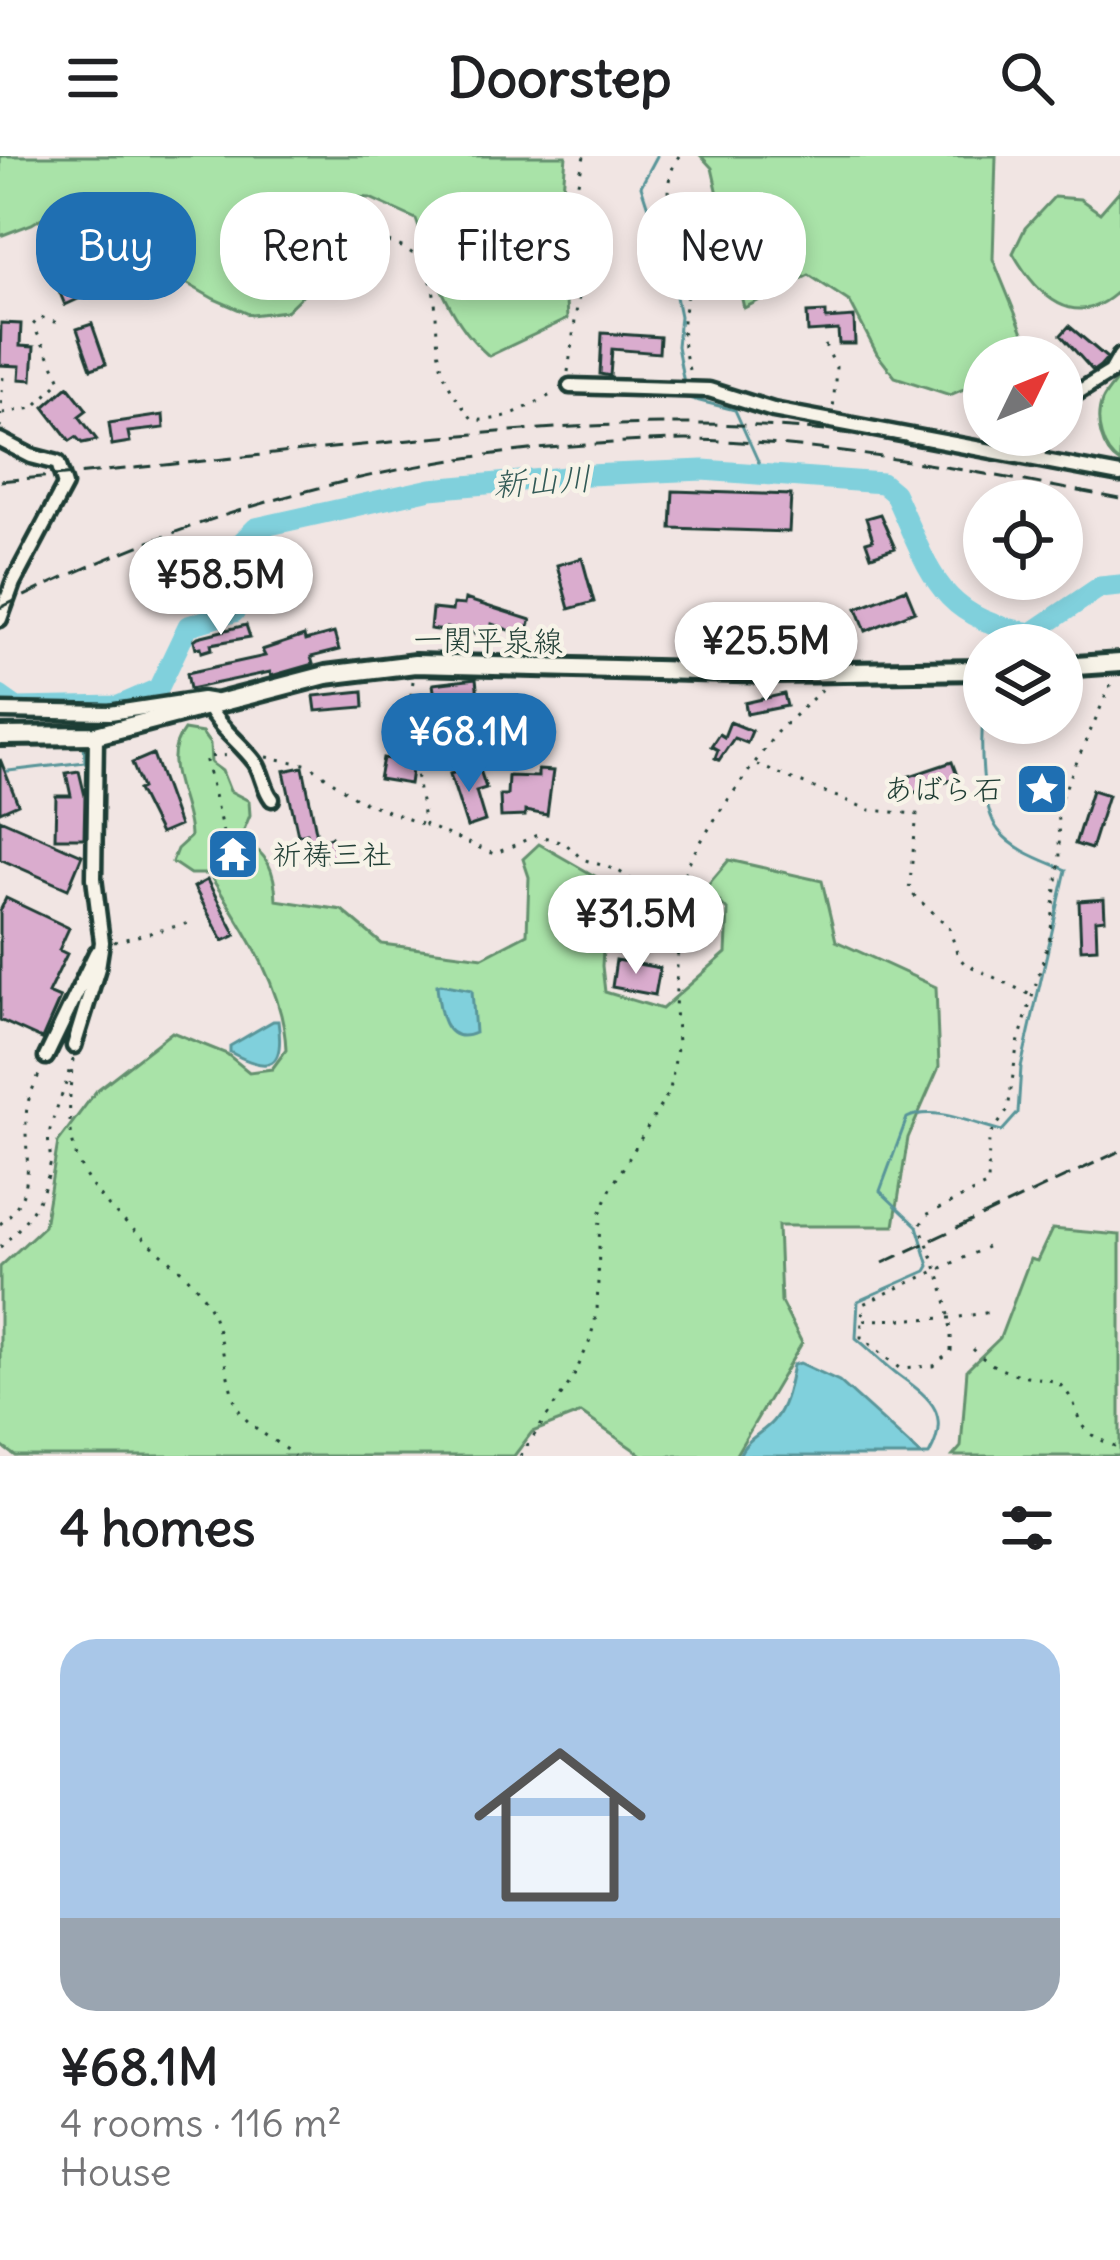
<!DOCTYPE html>
<html lang="en">
<head>
<meta charset="utf-8">
<style>
  body { margin:0; font-family:Delius,"Klee One",sans-serif; background:#f2f2f2; color:#202124; height:100vh; display:flex; flex-direction:column; font-size:45px; white-space:nowrap }
  * { box-sizing:border-box; margin:0 }
  p { font-size:39px; color:#757577 }
  .icon { flex:none; width:66px; height:66px; fill:none; stroke:currentColor; stroke-width:2; stroke-linecap:round; stroke-linejoin:round }
  .map { position:relative; height:1300px; overflow:hidden }
  .panel { display:flex; flex-direction:column; background:#fff; flex:1 }
  .panel>* { flex:none }
  .top-card { position:absolute; left:36px; top:36px; width:1050px; height:108px; display:flex; gap:24px }
  .needle { width:78px; rotate:47deg }
  .buttons { position:absolute; left:963px; top:180px; display:grid; gap:24px }
  .buttons a { display:grid; place-items:center; width:120px; height:120px; border-radius:50%; background:#fff; box-shadow:0 6px 18px #0003; font-size:60px }
  .price { position:absolute; translate:-50% -102px; padding:0 27px; border-radius:42px; background:#fff; color:#222; font-size:39px; line-height:78px; filter:drop-shadow(0 3px 6px #0008) }
  .price::after { content:''; position:absolute; left:50%; top:72px; width:36px; height:27px; margin-left:-18px; background:inherit; clip-path:polygon(0 0,100% 0,50% 100%) }
  .price.current { background:#1f6fb2; color:#fff }
  ul { padding:0; list-style:none }
  li { display:grid; align-content:center; gap:24px; height:636px; padding:0 60px }
  li+li { border-top:3px solid #e0e0e0 }
  li span { display:grid; place-items:center; height:372px; border-radius:36px; color:#555 }
  li>.icon { margin-inline-start:auto }
  span .icon { width:216px; height:216px; fill:#fffc; stroke-width:1 }
  li b { font-size:51px }
  h2 { display:flex; justify-content:space-between; align-items:center; height:144px; padding:0 60px; font-size:51px }
  .tag { padding:0 42px; border-radius:48px; background:#fff; box-shadow:0 6px 18px #0003; font-size:42px; line-height:108px }
  .tag.current { background:#1f6fb2; color:#fff }
  header { display:flex; justify-content:space-between; align-items:center; height:156px; padding:0 60px; background:#fff; font-size:54px; font-weight:800 }
  .map>svg:first-child { display:block }
  .green { fill:#a9e3a8; stroke:#64906e; stroke-width:3 }
  .water { fill:#80d0dc; stroke:#599599; stroke-width:3 }
  .lines { fill:none; stroke-linecap:round; stroke-linejoin:round }
  .stream { stroke:#599599; stroke-width:3 }
  .river { stroke:#80d0dc; stroke-width:21 }
  .building { fill:#daacce; stroke:#1f3d34; stroke-width:3 }
  .lane-casing { stroke:#1f3d34; stroke-width:15 }
  .street-casing { stroke:#1f3d34; stroke-width:21 }
  .secondary-casing { stroke:#1f3d34; stroke-width:26 }
  .path { stroke:#1f3d34; stroke-width:3; stroke-dasharray:3 9; stroke-linecap:butt }
  .lane { stroke:#f7f3e8; stroke-width:6 }
  .street { stroke:#f7f3e8; stroke-width:12 }
  .secondary { stroke:#f7f3e8; stroke-width:16 }
  .rail { stroke:#1f3d34; stroke-width:3; stroke-dasharray:18 9; stroke-linecap:butt }
  .labels { text-anchor:middle; dominant-baseline:central; stroke-width:9; stroke-linejoin:round; paint-order:stroke }
  .street-label { font-size:30px; fill:#1f3d34; stroke:#f7f3e8 }
  .poi-label { font-size:30px; fill:#1f3d34; stroke:#f7f3e8; text-anchor:end }
  .water-label { font-size:33px; font-style:italic; fill:#325a56; stroke:#f7f3e8 }
</style>
</head>
<body>
<header><svg class="icon" aria-label="menu" viewBox="0 0 24 24"><path d="M4 6h16M4 12h16M4 18h16"/></svg>Doorstep<svg class="icon" aria-label="search" viewBox="0 0 24 24"><circle cx="10" cy="10" r="6"/><path d="M15 15l6 6"/></svg></header>
<div class="map">
<svg width="1120" height="1300" viewBox="0 0 1120 1300">
  <rect width="100%" height="100%" fill="#f1e5e3"/>
  <filter id="ink" filterUnits="userSpaceOnUse"><feTurbulence type="fractalNoise" baseFrequency=".00833" numOctaves="2"/><feDisplacementMap in="SourceGraphic" scale="24" xChannelSelector="R" yChannelSelector="G"/><feConvolveMatrix kernelMatrix="1 2 1 2 8 2 1 2 1" color-interpolation-filters="sRGB"/></filter>
  <g filter="url(#ink)">
    <path class="green" d="M0,0h566l-5,56 6,107 -78,37c-42,-36 -56,-87 -73,-137l-46,-21 -50,-3 -10,42 4,47 -28,27 -35,4 -37,-16 -82,-47 -58,-54 -42,26 -32,12z
      M701,0h295l-3,103 40,98h-49v32l-11,-4 -23,10 -55,-18 -18,-23 -27,-52 -41,-27 -65,33 -32,-140z
      M1120,34v99c-45,45 -83,6 -107,-36l12,-25 29,-31 26,2 20,14z
      M1120,220v87c-18,-11 -26,-41 -18,-62 4,-9 13,-18 18,-25z
      M184,574l18,3 8,11 1,19 11,8 8,20 19,10 1,14 -9,22c27,18 34,32 35,63l66,10 40,34 101,13 44,-23 2,-57 -6,-18 16,-15 68,39 -5,83 3,26 57,17 64,-56 2,-42 -22,-24 23,-27 93,21 14,60 100,46 3,80 -31,71 -14,88h-116l3,76 21,41 -67,113h-92l-62,-43 -49,19 -18,24h-499l-15,-11v-178l44,-41 14,-84 39,-52 75,-58 55,22 22,18 23,-3 14,-19c-2,-64 -44,-124 -77,-176h-19l-18,-12 5,-13 13,-12c0,-37 -32,-74 -6,-107z
      M1052,1073l68,6v221h-167l8,-9 6,-77 33,-32 30,-79 7,2z"/>
    <path class="water" d="M441,828l31,6 3,43c-32,14 -36,-24 -38,-48z
      M273,865h5c7,47 -8,53 -48,31v-6z
      M800,1207l39,18 83,75h-183c6,-17 23,-22 34,-35 13,-15 16,-37 20,-56z"/>
    <g class="lines">
      <path class="stream" d="M657,0l-16,30 33,101 6,29 -3,30 7,37
        M684,237v4l51,13 28,62
        M1032,477l7,12
        M0,616l85,-10 -1,-20
        M923,1299h6c22,-40 3,-56 -29,-79 -15,-11 -29,-26 -44,-38l2,-37 68,-30 3,-5 -12,-40 -37,-35 27,-73c27,-13 66,6 95,13l16,-18 3,-46 45,-197c-23,-10 -51,-19 -67,-39 -19,-23 -19,-93 -15,-122"/>
      <path class="river" d="M0,540l17,12 102,-2 39,-17 30,-63 46,-14 13,-17 -7,-51 16,-16 175,-39 157,-14 115,-5 179,13 12,10c36,76 43,127 138,140l68,-46 20,-2"/>
    </g>
    <path class="building" d="M63,108l15,35 -13,6 -15,-36z
      M826,156v7l28,-2 1,27h-16l-1,-14 -30,2 -1,-19z
      M1,167l20,1 -1,22 14,1 -2,33 -13,-1 1,-13 -20,-1z
      M92,168l14,40 -15,5 -14,-40z
      M1069,170l38,32 -7,8 -7,5 -32,-36z
      M602,177l58,4 -1,16 -47,-4 -2,27 -10,-2z
      M68,230l19,24 -8,6 18,24 -15,3 -6,-6 -6,4 -26,-34z
      M163,259l1,13 -36,4 2,10 -18,3 -3,-22z
      M673,335l118,4 -2,37 -118,-4z
      M880,358l15,34 -24,8 -5,-14 7,-2 -7,-22z
      M582,402l12,44 -25,7 -12,-44z
      M906,433l9,22 -49,20 -9,-23z
      M465,443l66,21 -6,16 -33,-12 -2,12 -44,-8 -1,3 -15,-2 2,-20 20,2 1,-7 11,1z
      M246,469l4,12 -39,7 1,5 -10,3 -1,-5 -5,1 -2,-8 4,-3z
      M334,477l5,17 -28,7 2,7 -42,12 -1,-4 -80,17 -3,-16 78,-17 -3,-6 42,-14 1,5z
      M476,523l2,18h-8l5,19 -11,3 6,18 -19,5 -9,-30h-5l-4,-28z
      M363,535l1,16 -48,4 -2,-15z
      M784,538l3,12 -40,8 -2,-11z
      M730,566l22,9 -5,12 -13,-5 -15,22 -4,-2 3,-8 -7,-4 8,-12 5,3z
      M153,598l26,72 -19,8 -22,-44 4,-2 -10,-25z
      M383,602l30,5 -3,21 -31,-5z
      M0,603l18,45 -18,8z
      M952,606l6,16 -57,19 -6,-16z
      M303,611l15,74 13,-4 6,21 -21,6 -9,-31 -9,2 -14,-64z
      M468,612l2,4 10,-2 6,18 -10,3 9,30 -18,6 -17,-53z
      M538,614l15,1 -6,44 -22,-4v5l-24,1 -1,-22h7l1,-19 30,1z
      M79,615l6,25 -1,42h-29l1,-42h15l-5,-23z
      M1092,634l16,5 -17,54 -16,-5z
      M0,663l82,36 -14,34 -68,-30z
      M207,724l29,55 -13,6 -29,-54z
      M6,742l63,30 -10,22 8,4 -19,39 12,5 -18,41 -42,-19v-109z
      M1104,743l1,20 -9,1 1,28 -16,1 -2,-48z
      M616,804l44,8 -5,27 -43,-8z"/>
    <g class="lines">
      <g class="lane-casing">
        <path id="lane" d="M823,456l6,56
          M774,464v49"/>
      </g>
      <g class="street-casing">
        <path id="street" d="M570,230l139,4 64,20 347,65
          M1062,246l49,-30 9,-16
          M0,284l31,16 27,7 7,22 -52,98 -13,36
          M1038,302l4,-23
          M208,551c12,22 32,35 47,55 8,11 8,26 17,37
          M0,555l110,2 92,-14 12,2
          M74,890l24,-78 4,-26 -8,-64 2,-143
          M46,901l50,-104"/>
      </g>
      <g class="secondary-casing">
        <path id="secondary" d="M1062,511l58,-4
          M0,580l96,-1 230,-60 89,-11 359,9 210,-3"/>
      </g>
      <path class="path" d="M679,0c-27,41 4,83 8,127 1,14 -3,24 -4,38 -2,18 3,38 8,56
        M388,86c66,18 39,83 55,129 6,18 18,34 30,49 34,2 54,-14 84,-28
        M825,189l11,22 -3,44
        M568,216l13,-95 -11,-59 14,-62
        M3,257l30,-5 28,-28 -28,-55 7,-8 23,8
        M0,272l3,-52
        M413,525l-6,40 18,104 69,29 43,-19 29,9 16,15 35,11 15,10 47,1
        M267,601l43,8 47,34 64,25
        M757,609l113,45 47,4 -8,77 40,36 9,29 6,7 69,33
        M223,677l-18,-76 29,-2
        M114,786l79,-20
        M73,903c-11,96 3,123 76,184 21,18 43,34 58,59 18,31 18,92 36,114 14,16 35,26 51,40
        M0,1068c43,-36 21,-70 27,-117 2,-12 9,-25 14,-37
        M0,1091c23,-20 46,-50 50,-82 2,-9 -3,-20 -1,-29 3,-22 16,-43 20,-65
        M987,1091l-124,57 -2,33 39,31 34,-2 17,-15c2,-45 -14,-83 -31,-125l6,-11 62,-30 1,-48 19,-27 9,-63 33,-110 10,-80 -3,-50 57,-130
        M864,1164l89,-2 38,-6
        M973,1193c29,29 48,24 84,33 36,32 1,43 63,66
        M520,1300l53,-78 16,-35 8,-30 3,-99 11,-26 59,-98 8,-48 -3,-32 6,-129 11,-25 28,-45 57,-79 49,-46"/>
      <use href="#lane" class="lane"/>
      <use href="#street" class="street"/>
      <use href="#secondary" class="secondary"/>
      <path class="rail" d="M0,325c121,-11 241,-24 362,-36 190,-20 381,-36 570,2
        M0,452c173,-87 356,-142 549,-160 57,-5 116,-10 174,-7 134,7 265,33 397,58
        M883,1107l237,-112"/>
    </g>
  </g>
  <defs>
    <g id="sight-square" transform="scale(2.7)"><rect x="-9" y="-9" width="18" height="18" rx="4" fill="#1f6fb2" stroke="#f7f3e8"/><path d="M0-6L1.8-2.2L6-1.7L2.9 1.2L3.7 5.4L0 3.3L-3.7 5.4L-2.9 1.2L-6-1.7L-1.8-2.2Z" fill="#fff"/></g>
    <g id="temple-square" transform="scale(2.7)"><rect x="-9" y="-9" width="18" height="18" rx="4" fill="#1f6fb2" stroke="#f7f3e8"/><path d="M0-6L5-2H3V0L6.5 2.5H4V6H1.5V3h-3V6H-4V2.5H-6.5L-3 0V-2H-5Z" fill="#fff"/></g>
  </defs>
  <g fill-rule="evenodd">
    <use href="#sight-square" x="1042" y="633"/>
    <use href="#temple-square" x="233" y="698"/>
  </g>
  <g class="labels">
    <g class="street-label">
      <text transform="translate(488 484) rotate(1)">一関平泉線</text>
    </g>
    <g class="poi-label">
      <text x="1003" y="633">あばら石</text>
      <text x="272" y="698" text-anchor="start">祈祷三社</text>
    </g>
    <g class="water-label">
      <text transform="translate(542 325) rotate(-4)">新山川</text>
    </g>
  </g>
</svg>
<div class="buttons">
<a><svg class="needle" viewBox="-14 -14 28 28"><path d="M0-13l5 13h-10z" fill="#e53935"/><path d="M0 13l5-13h-10z" fill="#757577"/></svg></a>
<a><svg class="icon" aria-label="locate" viewBox="0 0 24 24"><circle cx="12" cy="12" r="6"/><path d="M12 2v4M12 18v4M2 12h4M18 12h4"/></svg></a>
<a><svg class="icon" aria-label="layers" viewBox="0 0 24 24"><path d="M12 4l9 5-9 5-9-5zM3 14l9 5 9-5"/></svg></a>
</div>
<b class="price" style="left:221px;top:482px">¥58.5M</b>
<b class="price" style="left:766px;top:548px">¥25.5M</b>
<b class="price current" style="left:469px;top:639px">¥68.1M</b>
<b class="price" style="left:636px;top:821px">¥31.5M</b>
<div class="top-card">
<a class="tag current">Buy</a>
<a class="tag">Rent</a>
<a class="tag">Filters</a>
<a class="tag">New</a>
</div>
</div>
<section class="panel">
<h2>4 homes<svg class="icon" aria-label="filters" viewBox="0 0 24 24"><path d="M4 7h16M4 17h16"/><circle cx="9" cy="7" r="2"/><circle cx="15" cy="17" r="2"/></svg></h2>
<ul>
<li><span style="background:linear-gradient(#a9c7e8 75%,#9aa5b1 0)"><svg class="icon" aria-label="home" viewBox="0 0 24 24"><path d="M3 11l9-7 9 7M6 9v11h12V9"/></svg></span><div><b>¥68.1M</b><p>4 rooms · 116 m²</p><p>House</p></div></li>
</ul>
</section>
</body>
</html>
